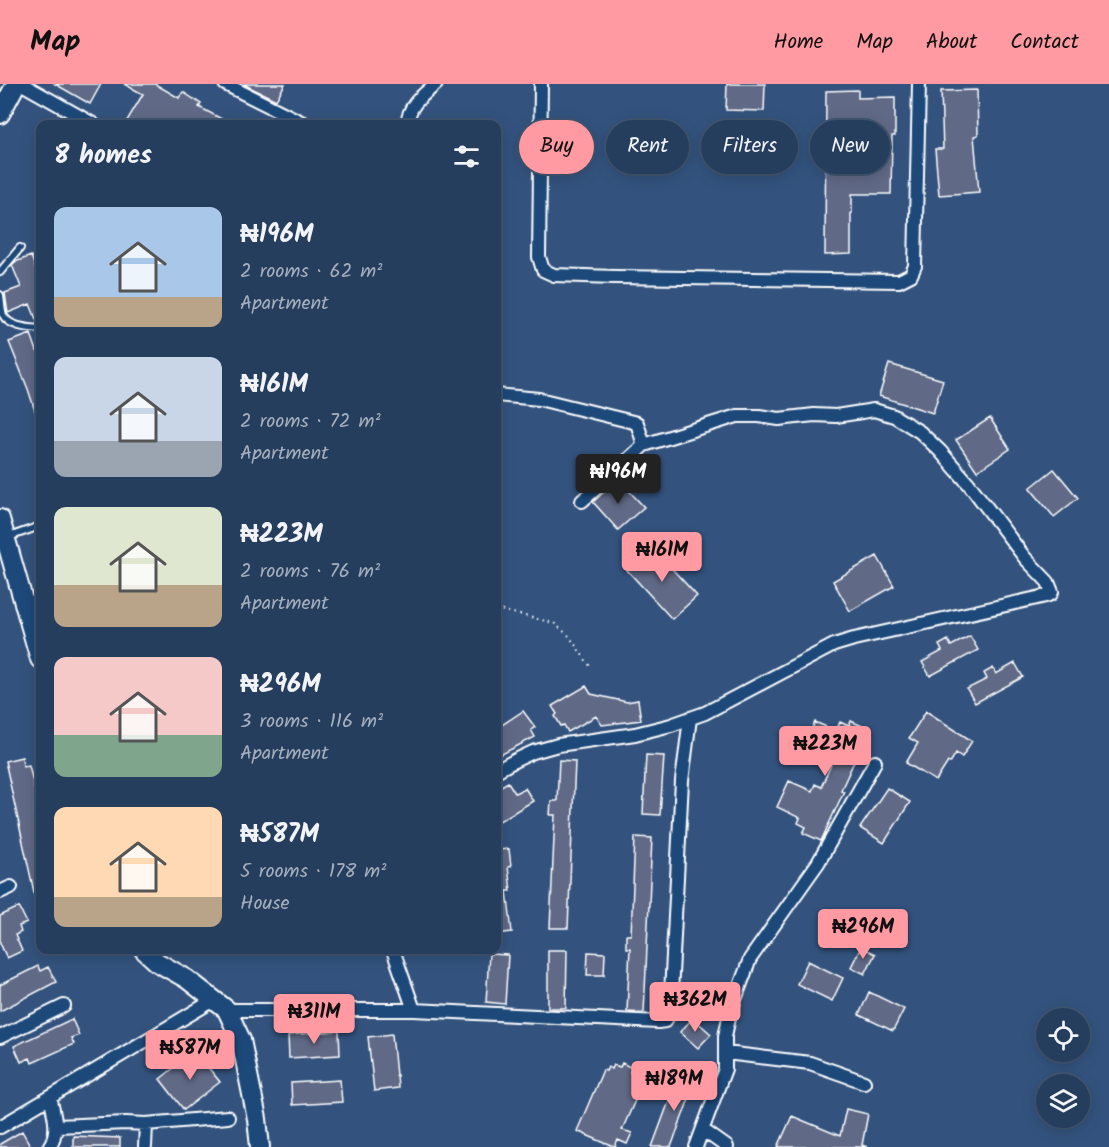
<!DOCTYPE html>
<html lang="en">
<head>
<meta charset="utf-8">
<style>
  body { margin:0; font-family:Kalam,sans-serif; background:#324967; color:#f1f3f6; height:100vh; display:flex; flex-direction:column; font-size:22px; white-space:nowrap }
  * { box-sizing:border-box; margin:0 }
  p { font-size:20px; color:#a4aebc }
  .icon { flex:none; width:33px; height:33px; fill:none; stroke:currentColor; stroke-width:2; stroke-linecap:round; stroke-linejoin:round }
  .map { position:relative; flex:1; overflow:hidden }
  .sheet { position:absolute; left:36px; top:36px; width:465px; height:834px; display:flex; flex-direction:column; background:#263e5e; border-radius:12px; box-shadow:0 3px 15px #0003,0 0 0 2px #425773 }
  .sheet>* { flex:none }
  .hud { position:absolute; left:519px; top:36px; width:500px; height:54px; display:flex; gap:12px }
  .buttons { position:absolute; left:1036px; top:924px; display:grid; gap:12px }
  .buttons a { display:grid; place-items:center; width:54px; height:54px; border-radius:50%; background:#263e5e; box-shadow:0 3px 15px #0003,0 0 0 2px #425773; font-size:30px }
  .price { position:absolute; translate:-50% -51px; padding:0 14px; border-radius:6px; background:#ff9aa2; color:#111; font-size:20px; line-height:39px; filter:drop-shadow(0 2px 3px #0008) }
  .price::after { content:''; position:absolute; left:50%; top:36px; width:18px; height:14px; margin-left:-9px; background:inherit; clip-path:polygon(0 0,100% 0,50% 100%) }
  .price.active { background:#222; color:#fff }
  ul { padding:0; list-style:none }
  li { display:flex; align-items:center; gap:18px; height:150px; padding:0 18px }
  li span { display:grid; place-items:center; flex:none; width:168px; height:120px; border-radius:12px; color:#555 }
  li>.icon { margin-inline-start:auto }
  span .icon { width:72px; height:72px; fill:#fffc; stroke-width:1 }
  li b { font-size:26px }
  h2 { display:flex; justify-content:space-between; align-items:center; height:72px; padding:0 18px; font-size:26px }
  .tag { padding:0 21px; border-radius:27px; background:#263e5e; box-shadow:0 3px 15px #0003,0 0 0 2px #425773; font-size:21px; line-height:54px }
  .tag.active { background:#ff9aa2; color:#111 }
  header { display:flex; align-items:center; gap:36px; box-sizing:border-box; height:84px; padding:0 30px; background:#ff9aa2; color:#111 }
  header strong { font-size:28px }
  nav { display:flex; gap:33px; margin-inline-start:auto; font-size:21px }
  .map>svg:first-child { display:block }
  .building { fill:#616986; stroke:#fff; stroke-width:1.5 }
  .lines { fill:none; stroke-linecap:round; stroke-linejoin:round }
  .lane-casing { stroke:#fff; stroke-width:10 }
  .street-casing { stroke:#fff; stroke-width:16 }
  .secondary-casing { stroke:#fff; stroke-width:22 }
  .path { stroke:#fff; stroke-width:2; stroke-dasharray:1.5 4.5; stroke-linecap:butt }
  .lane { stroke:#1f4a7a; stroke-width:6 }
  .street { stroke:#1f4a7a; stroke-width:12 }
  .secondary { stroke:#1f4a7a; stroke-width:18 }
</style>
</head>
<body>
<header>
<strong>Map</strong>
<nav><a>Home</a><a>Map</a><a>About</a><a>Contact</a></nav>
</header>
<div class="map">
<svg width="1109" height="1063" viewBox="0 0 1109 1063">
  <rect width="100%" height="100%" fill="#33537e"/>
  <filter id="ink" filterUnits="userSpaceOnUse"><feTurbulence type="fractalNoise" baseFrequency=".0167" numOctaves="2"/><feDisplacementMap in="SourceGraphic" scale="12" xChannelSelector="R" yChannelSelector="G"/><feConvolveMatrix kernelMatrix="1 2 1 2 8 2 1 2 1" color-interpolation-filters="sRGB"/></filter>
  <g filter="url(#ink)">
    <path class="building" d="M55,0h46l-11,20z
      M124,0h31l24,14 4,-6 18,12 -2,3 32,17h-106l18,-30z
      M243,0h42l-9,16z
      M727,0h38l-1,27 -38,-1z
      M858,6v8l37,-1v39h-3l-1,58h-39v19h-1v41l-26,1 1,-164z
      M977,6l1,45 -4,1 5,56 -40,3 -4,-46h8l-2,-58z
      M31,172l9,25v43h-2l-8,-20 -22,9 -1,-6 -2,-14 16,-6 -9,-22 3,-3z
      M31,250l6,17 3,-2v71h-2l-10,-31 -19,-47z
      M889,280l54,16 -10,33 -54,-17z
      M990,334l20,31 -33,22 -21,-31z
      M1054,385l24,29 -24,19 -24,-29z
      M618,395l26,28 -26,23 -25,-28z
      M652,463l45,49 -25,23 -45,-49z
      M877,472l17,30 -44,25 -17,-30z
      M970,552l8,14 -48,26 -8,-14 20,-11 -3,-6 9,-5 3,6z
      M1015,579l8,14 -48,26 -8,-14 20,-10 -3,-6 9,-5 3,6z
      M586,602l5,8 36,8 11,-2 3,20 -39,5 -6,-9 -28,16 -4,-7 -3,1 -6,-10 2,-2 -5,-8z
      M523,627l12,16 -4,3 4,7 -39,20v-28z
      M926,627l46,30 -10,16 -6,-4 -6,10 -2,-1 -12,19 -30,-18 12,-20 -9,-5z
      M851,637l18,8 -28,61 3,1 -23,50 -18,-8 3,-6 -8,-4 2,-5 -23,-11 12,-26 23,10 3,-7 6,3 10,-22 -9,-4 2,-4 -20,-10 11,-25 21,9 4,-9 9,4z
      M646,671l18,1 -4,59 -17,-1z
      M22,673l1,9 6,-1 11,46 -5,1 5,29v59l-4,1 -31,-140z
      M559,676l16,1 -7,167h-18l5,-113h-5l1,-14h6z
      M508,698l7,11 10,-5 8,13 -37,22v-34z
      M887,704l23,14 -26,41 -24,-15z
      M635,753l17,1 -8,174 -17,-1 3,-63h-4v-13h5z
      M509,765l2,17 -3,1 3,24h-4l5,41 -16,2v-84z
      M19,823l8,16 -8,3 2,6 -6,3 7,16 -15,7 -7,-15v-27z
      M861,863l14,7 -10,20 -14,-7z
      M548,866h19l-1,58h-18z
      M588,868l17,1 -1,22h-17z
      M489,870l19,1 -3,49 -19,-2z
      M808,877l35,17 -11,23 -35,-17z
      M38,882l2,5 8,-4 8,15 -56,29v-26z
      M869,908l35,17 -11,22 -34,-16z
      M693,934l18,16 -13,14 -18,-16z
      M72,935l7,16 -8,3 3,6 -42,19 -2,-5 -9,4 -7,-16z
      M339,947l1,24 -51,3 -1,-23z
      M392,950l4,41h1l1,13 -24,3 -6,-54z
      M195,967l25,31 -36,28 -24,-31z
      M622,979l10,5 -2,4 6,2 -2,5 6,2 -2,4 3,2 -19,43 10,3 -5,11 -9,-4 -3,7h-1l-37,-16 26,-61 3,1 2,-4 4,2 2,-4 6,2z
      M679,990l17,6 -25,67h-19z
      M340,996l2,22 -50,3 -1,-22z
      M846,1025l22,5 -6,31 5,2h-89l14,-31 48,20z
      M22,1047l9,16h-31v-3z
      M73,1052l47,2v9h-47z"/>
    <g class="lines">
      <g class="lane-casing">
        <path id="lane" d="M0,188l20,-24
          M0,211c1,6 1,14 3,20 6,12 26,13 37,14
          M6,454l34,-12"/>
      </g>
      <g class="street-casing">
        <path id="street" d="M22,0l71,40
          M225,0l80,40
          M541,0l-2,173 4,13 11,5 61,2 284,4 12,-6 4,-9 4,-182
          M408,40c-1,-18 15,-29 28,-40
          M496,311l43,4 98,24 7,22 -62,56
          M25,522l15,-6
          M496,687l20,-11 17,-8 25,-7 77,-11 36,-9 34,-12 129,-68 20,-6 192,-43 5,-2 1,-2 -4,-10 -23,-24 -56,-74 -29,-33 -20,-19 -26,-16 -20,-6 -38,6 -22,-1 -35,4 -20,-3h-22l-93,29
          M0,808l11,-5
          M393,866l21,60
          M227,926h187l244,12 7,-1 5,-8 12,-232 8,-63
          M0,953l64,-31
          M726,969l84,10 54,19
          M57,1042l69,-3 20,1 82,-7
          M0,1043l214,-127
          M703,1046l24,17
          M49,1063c11,-16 5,-32 1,-50
          M145,1063l1,-23
          M696,1063l29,-78v-33l5,-23 20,-54 68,-96 57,-101"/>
      </g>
      <g class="secondary-casing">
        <path id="secondary" d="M0,30l16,-30
          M0,435l40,140
          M144,866l13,12 30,17 40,31 14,30 16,79 3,28"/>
      </g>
      <path class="path" d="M496,525l58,14 15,13 23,33"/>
      <use href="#lane" class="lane"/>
      <use href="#street" class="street"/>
      <use href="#secondary" class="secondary"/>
    </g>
  </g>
</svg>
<div class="buttons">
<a><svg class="icon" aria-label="locate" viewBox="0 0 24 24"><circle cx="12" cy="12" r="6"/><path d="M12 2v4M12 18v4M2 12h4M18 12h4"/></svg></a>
<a><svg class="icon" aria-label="layers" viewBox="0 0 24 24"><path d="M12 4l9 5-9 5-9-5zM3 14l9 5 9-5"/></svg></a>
</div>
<b class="price active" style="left:618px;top:421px">₦196M</b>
<b class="price" style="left:662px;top:499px">₦161M</b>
<b class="price" style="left:825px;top:693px">₦223M</b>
<b class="price" style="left:863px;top:876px">₦296M</b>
<b class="price" style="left:695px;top:949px">₦362M</b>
<b class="price" style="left:314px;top:961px">₦311M</b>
<b class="price" style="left:190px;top:997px">₦587M</b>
<b class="price" style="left:674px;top:1028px">₦189M</b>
<div class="hud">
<a class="tag active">Buy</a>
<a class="tag">Rent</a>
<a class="tag">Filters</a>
<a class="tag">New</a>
</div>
<section class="sheet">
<h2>8 homes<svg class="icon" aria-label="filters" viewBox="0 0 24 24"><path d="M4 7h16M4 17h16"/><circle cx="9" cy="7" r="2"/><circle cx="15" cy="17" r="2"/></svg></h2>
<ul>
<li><span style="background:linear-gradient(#a9c7e8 75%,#b9a48a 0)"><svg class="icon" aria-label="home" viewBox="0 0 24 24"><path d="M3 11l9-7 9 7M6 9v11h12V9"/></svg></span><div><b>₦196M</b><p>2 rooms · 62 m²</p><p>Apartment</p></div></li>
<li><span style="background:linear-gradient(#c9d6e8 70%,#9aa5b1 0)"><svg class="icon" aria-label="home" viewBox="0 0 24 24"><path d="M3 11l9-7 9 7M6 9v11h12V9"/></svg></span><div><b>₦161M</b><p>2 rooms · 72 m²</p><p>Apartment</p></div></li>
<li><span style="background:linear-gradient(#dfe7d0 65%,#b9a48a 0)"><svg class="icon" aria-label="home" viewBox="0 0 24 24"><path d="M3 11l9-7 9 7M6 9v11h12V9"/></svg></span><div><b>₦223M</b><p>2 rooms · 76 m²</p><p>Apartment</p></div></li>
<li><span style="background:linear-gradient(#f6c9c9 65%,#7fa58c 0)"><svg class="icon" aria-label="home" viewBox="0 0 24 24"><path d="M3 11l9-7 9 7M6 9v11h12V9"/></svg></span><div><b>₦296M</b><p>3 rooms · 116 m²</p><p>Apartment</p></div></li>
<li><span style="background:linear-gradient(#ffd9b3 75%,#b9a48a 0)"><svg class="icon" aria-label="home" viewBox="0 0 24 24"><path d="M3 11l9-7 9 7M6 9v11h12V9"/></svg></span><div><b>₦587M</b><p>5 rooms · 178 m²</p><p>House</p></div></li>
</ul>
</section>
</div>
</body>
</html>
